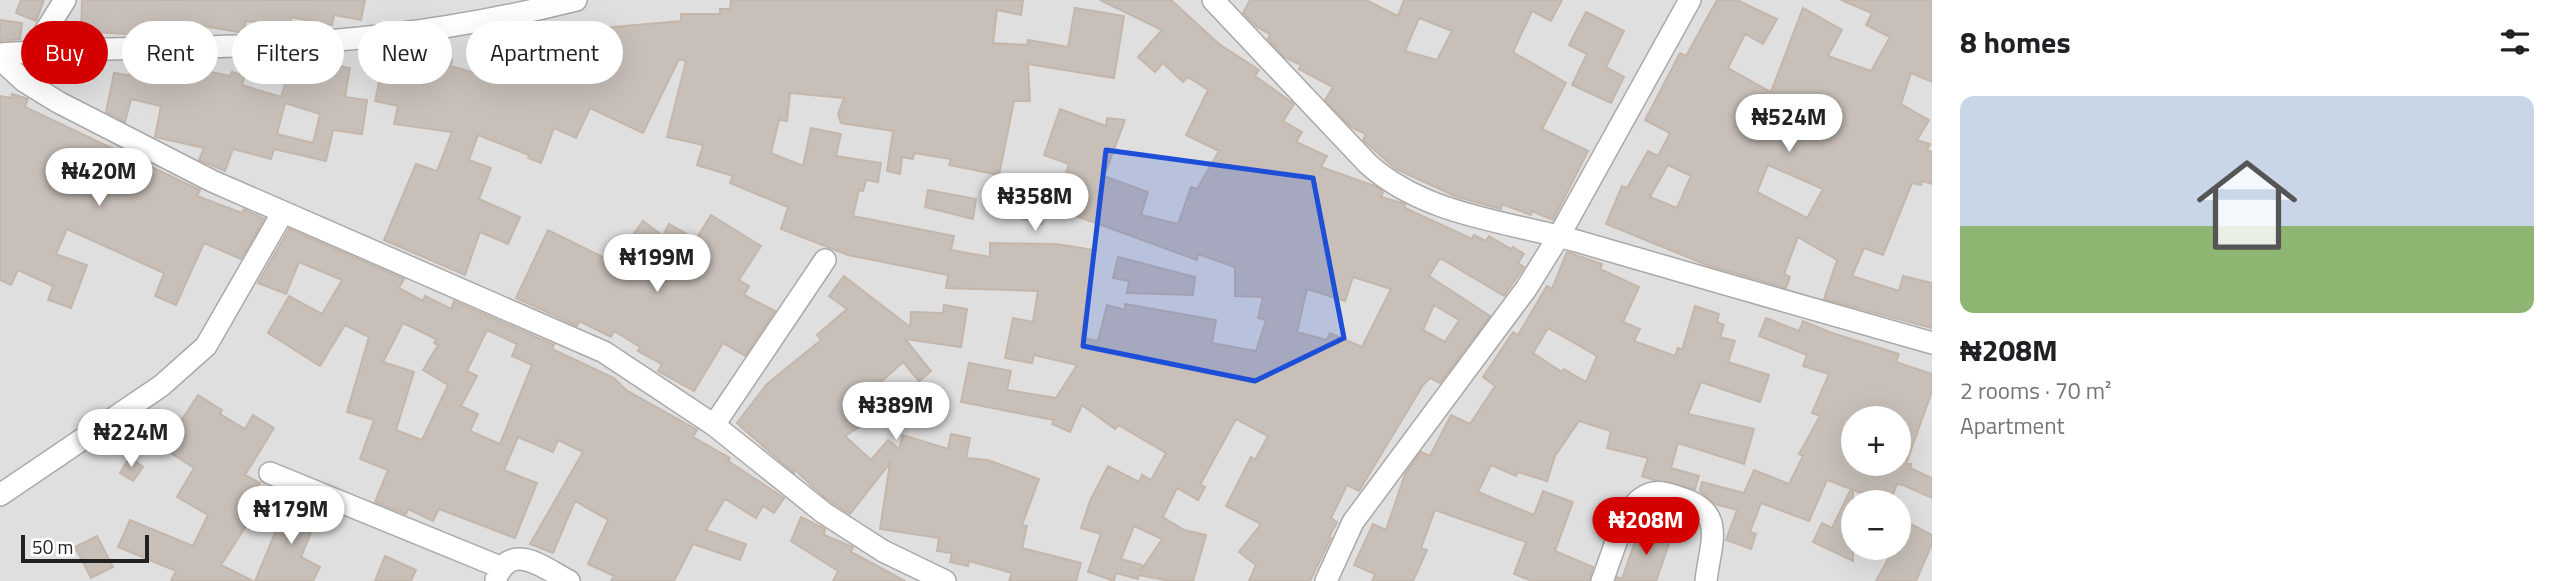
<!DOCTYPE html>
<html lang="en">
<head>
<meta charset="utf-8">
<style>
  body { margin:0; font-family:"Titillium Web",sans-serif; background:#f6f6f6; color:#202124; height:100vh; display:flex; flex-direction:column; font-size:26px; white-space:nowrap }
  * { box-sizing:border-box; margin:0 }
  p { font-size:23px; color:#757577 }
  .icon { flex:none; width:38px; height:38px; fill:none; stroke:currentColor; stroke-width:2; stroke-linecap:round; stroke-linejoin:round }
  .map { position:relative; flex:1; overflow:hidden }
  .panel { display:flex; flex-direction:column; background:#fff; width:630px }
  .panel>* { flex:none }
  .hud { position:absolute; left:21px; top:21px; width:665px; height:63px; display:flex; gap:14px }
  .fabs { position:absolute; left:1841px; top:406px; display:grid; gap:14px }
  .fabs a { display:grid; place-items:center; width:70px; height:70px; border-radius:50%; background:#fff; box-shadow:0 7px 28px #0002; font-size:35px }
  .scale { position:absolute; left:21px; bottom:18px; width:128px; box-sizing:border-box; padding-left:7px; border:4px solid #222; border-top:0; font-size:19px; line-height:24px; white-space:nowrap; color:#222; -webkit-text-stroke:5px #fff; paint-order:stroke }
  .price { position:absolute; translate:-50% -60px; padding:0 16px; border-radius:24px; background:#fff; color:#222; font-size:23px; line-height:46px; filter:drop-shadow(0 2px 4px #0008) }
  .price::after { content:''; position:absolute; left:50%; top:42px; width:21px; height:16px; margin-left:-10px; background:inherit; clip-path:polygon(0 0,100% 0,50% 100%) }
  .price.active { background:#d40000; color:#fff }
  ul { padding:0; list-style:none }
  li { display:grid; align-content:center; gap:14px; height:371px; padding:0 28px }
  li span { display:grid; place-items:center; height:217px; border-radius:14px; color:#555 }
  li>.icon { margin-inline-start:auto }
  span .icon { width:126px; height:126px; fill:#fffc; stroke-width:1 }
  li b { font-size:30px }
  h2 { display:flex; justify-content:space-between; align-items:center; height:84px; padding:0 28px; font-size:30px }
  .pill { padding:0 24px; border-radius:32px; background:#fff; box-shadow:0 7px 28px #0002; font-size:24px; line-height:63px }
  .pill.active { background:#d40000; color:#fff }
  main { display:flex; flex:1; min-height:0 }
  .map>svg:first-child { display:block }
  .residential { fill:#e0dfdf; fill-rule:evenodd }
  .building { fill:#c7bfb8; stroke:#c4b6ab; stroke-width:2; fill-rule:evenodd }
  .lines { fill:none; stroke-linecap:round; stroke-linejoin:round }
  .minor-casing { stroke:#a9a9a9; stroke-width:24 }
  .minor { stroke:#fff; stroke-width:21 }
  .marked { fill:#1d4ed8; fill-opacity:0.2; stroke:#1d4ed8; stroke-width:5; stroke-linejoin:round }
</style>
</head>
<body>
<main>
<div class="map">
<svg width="1932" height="581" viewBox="0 0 1932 581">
  <rect width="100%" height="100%" fill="#f2efe9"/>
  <path class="residential" d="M0,0h1932v581h-1932zM1853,418h46v46h-46zM1853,502h46v46h-46z"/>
  <path class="building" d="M21,0h23l-8,21 -20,-8z
    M82,0h283l-4,20 -27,-5 -2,10 -41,-8 -1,9 -44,-5 -2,12 -40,-7 -1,8 -45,-6 -1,4 -9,-3 -2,6h-4l-61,-4z
    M731,0h292l-2,15 -24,-5 -4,33 34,2 1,-5 40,7 7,-39 49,8 -10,62 -86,-14 2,37h-16l-15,74 -50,-10 2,-6 -37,-6 -1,6 -11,-2 -2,17 -13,-3 6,-40 -52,-8 -3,-9 6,-16 -54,-5 -3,28 -8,-1 -8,33 32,13 8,-38 30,6 -5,22 45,7 -3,19 -12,-2 -3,11 -4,-1 -6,26 101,20 -3,14 39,7v-14l66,1 38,6 -13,88 17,3 9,-36 18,5v-6l91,16 -4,23 44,8 10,-31 -8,-2 5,-21 -28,-1v-29l-37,-13 -1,6 -143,-52 15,-44 -25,-9 16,-46 46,17 1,-8 18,2 -21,56 44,16 -7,23 37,9 13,-37 6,2 22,-38 -33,-16 22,-45 -20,-13 -5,5 -20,-19 -8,9 -17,-15 24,-27 -62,-30h71l48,44 40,26 -4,6 39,28 -11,17 19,11 -6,10 31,14 -6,11 56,20 6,5 -2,5 24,7v4l67,31 2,-4 12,6 3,-5 22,13 2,-2 11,7 -6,9 6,4 -20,29 -64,-38 -11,18 61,40 -50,67 -10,-5 -7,7 -64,106 -12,-6 -16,33 6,4 -8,15 2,1 -21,43h-61l7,-16 -17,-13 22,-28 -35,-18 25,-49 4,3 13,-24 -32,-17 -36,66 5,2 -7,13 -21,-12 -14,29 21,13 22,5 -13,46h-23l-31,-6 -1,4 -22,-6 -2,8 -26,-9 13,-38 -20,-6 9,-27 18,-35 31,16 3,-7 9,5 15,-27 -48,-28 -3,4 -33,-24 -12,27 -18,-8 2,-4 -93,-18 8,-39 42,8 -4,19 49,8 21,-33 -43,-10 -2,8 -27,-5 8,-40 20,4 5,-31 -92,-3 2,-13 -100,-20 -67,-26 7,-22 -58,-24 3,-7 -36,-11 6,-20 -36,-8 19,-76 -7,-2 -36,74 -53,-25 -14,30 -22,-10 -13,35 -13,-5 1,-3 -51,-20 -9,25 22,8 -12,31 41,18 -12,27 -28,-12 -15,43 -81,-35 32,-76 21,7 15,-39 -58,-8 4,-18 -23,-5 8,-37 25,6 1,-10 25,4 1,-7 17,3 -1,6 44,13 3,-41 13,1 -2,26 41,17 -3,-40 31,3 2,-15 101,-9v-7h39v-5h10zM1353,277l38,12 -29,58 -32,-14 -3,7 -30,-8 10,-43 38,12zM1434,305l25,15 -14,22 -22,-12zM1134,526l28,13 -22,33 2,-7 -21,-6z
    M1250,0h116l32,16 6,-16h158l-11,21 -19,-10 -19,41 53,31 -24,46 46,22 -35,69 -21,-9 -1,4 -29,-11 -1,5 -44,-12 -61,-28 -33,-29 3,-6 -15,-7 -26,-27 8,-13 -34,-18 2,-4 -17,-8 -16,-18 2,-5 -13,-7 -14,-14zM1419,18l33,13 -15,29 -32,-9z
    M1717,0h20l40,19 -14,25 -18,-10 -17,34 43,24 32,-84 39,22 -14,26 43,15 19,-34 -24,-12 6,-12 -31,-13h91v82l-21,-9 -10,31 28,16 -12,20 13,4 -3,6 5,2v32l-10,-3 -1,4 -9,-2 -29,72 -19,-7 -12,28 47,15 4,-15 29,7v45l-108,-29 13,-39 -39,-23 -14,37 6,3 -4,11 -79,-23 -101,-41 16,-38 5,2 21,-37 10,5 12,-23 -25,-13 35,-67 6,3zM1668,165l23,11 -14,32 -27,-11zM1768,165l55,24 -16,29 -50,-26z
    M1586,12l38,19 -18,36 18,10 -13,26 -39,-18 15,-31 -18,-9z
    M0,20l22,3 -2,16 -20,2z
    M329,64l21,4 -5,29 22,3 -5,34 -29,-4 -7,31 -52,-12 -3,10 -38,-10 -8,22 -26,-11 5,-12 -49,-11 6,-31 -30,-7 -6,23 -19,-10 8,-39 54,8 2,-6 29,7 2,-12 29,6 2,-4 13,4 -3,9 39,12 9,-29 36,11zM285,103l35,11 -7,29 -36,-9z
    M12,94l16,5 -3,8 175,83 -3,6 45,17 2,-4 20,10 -23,40 -37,-16 -28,62 -21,-9 9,-23 -97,-44 -11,25 31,11 -16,43 -23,-8 5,-14 -35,-16 -7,15 -11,-5v-184l11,2z
    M998,186l51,13 -7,25 -50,-13z
    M928,190l48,9 -3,20 -48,-12z
    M711,215l50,31 -22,34 10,6 -5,9 31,16 -30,45 -22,-13 -29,48 -36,-20 4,-7 -24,-13 2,-4 -26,-16 -3,6 -32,-16 -2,5 -61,-28 32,-68 77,38 16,-21 -11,-8 13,-18 20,15 6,-12 27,15z
    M289,229l115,50 -5,9 24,13 2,-5 26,13 3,-8 100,44 -2,4 62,29 12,12 71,40 -4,7 37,21 -2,3 56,37 -10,15 -11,-7 -7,12 -31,-19 -19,31 40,14 -6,16 -47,-16 -19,37h-63l3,-5 -26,-12 20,-44 -33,-19 -22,52 -23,-9 53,-92 -25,-12 -5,12 -35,-15 -14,33 33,13 -22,55 -76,-29 -6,12 -25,-12 -2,5 -31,-12 13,-32 -28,-11 14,-39 -27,-8 22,-75 -24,-12 -25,41 -52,-33 21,-37 33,18 20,-34 -43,-18 -13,32 -28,-11zM403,323l33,16 -2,4 4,2 -15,25 25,15 -26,55 -26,-10 18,-58 -31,-10zM487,330l30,14 -5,12 20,9 -32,79 -30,-13 8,-17 -17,-8 16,-30 -10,-5z
    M1567,252l35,12 -2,5 39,18 -16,35 17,7 -6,12 41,15 3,-8 4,2 13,-44 24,8 -2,8 7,3 -4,12 15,4 -7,21 41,13 -9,27 -59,-20 -13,32 66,15 -10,35 -66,-21 -7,25 28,8 -4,13 -41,-9 -12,-4 6,-18 -41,-10 4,-17 -32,-10 -24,35 -8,25 -29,-9 -2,4 -25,-11 -13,27 56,23 9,-24 30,11 -18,49 38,16 -4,14h-57l-18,-7 12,-32 -91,-32 -14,38 6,2 -14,31h-41l3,-7 -21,-9 19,-41 13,6 19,-56 16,-22 9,4 21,-41 19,9 25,-38 -12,-9 30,-45 5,3 29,-49 5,3zM1548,328l49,28 -11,26 -22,-13 -2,3 -29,-19z
    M1118,257l77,20 -2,18 -66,-2 2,-12 -16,-3z
    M844,276l66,51 1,-15 32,1 1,-8 23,4 -6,38 -56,-8 26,32 -12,10 -16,-19 -29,26 14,21 -43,27 26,24 17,-20 11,9 4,-14 45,14 3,-15 19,4 -4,20 22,2 51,19 -17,46 5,1 -5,22 59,15 -5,18h-67l3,-8 -43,-12 -1,5 -18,-4 2,-9 -15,-2 2,-13 -59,-9 10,-66 -40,51 -26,-17 -31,-29 1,5 -6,-5 -51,-45 30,-39 54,-44 -4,-5 30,-26 -18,-13z
    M1766,318l33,13 4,-10 29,12 67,21 -3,8 36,12v17l-26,73h5l-1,4 22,10v20l-29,-13 -6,-1 -7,18 -37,-12v71l-40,-19 9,-19 10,5 19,-39 -24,-9 -18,41 -48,-18 -11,29 6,2 -5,15 -25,-9 11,-30 -22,-6 -15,-13 2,-9 42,11 10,-23 35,14 14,-28 -4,-2 21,-38 -8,-3 17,-39 -26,-8 4,-11 -48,-19zM1853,418h46v46h-46z
    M198,395l24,15 -2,4 25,15 8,-14 21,13 -29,47 15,8 -12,19 6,3 -6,18 -27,42 32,16h-82l5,-10 -58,-24 12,-27 63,26 15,-31 -31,-18 17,-29 -31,-20z
    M130,457l13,10 -10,14 -13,-8z
    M290,497l31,11 -20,49 19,10 -7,14h-58z
    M801,517l24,12 -1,6 29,12 -2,5 54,29h-72l5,-10 -47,-30z
    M1899,518l33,17v9l-16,37h-40l18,-33h5z
    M1640,527l31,11 -15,43h-40l1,-4 5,2z
    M97,536l16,31 -22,11 -16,-31z
    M385,556l31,14 -5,11h-36z"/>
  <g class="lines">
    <g class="minor-casing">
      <path id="minor" d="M1213,0l155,164c58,52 139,57 212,78 117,34 235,68 352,101
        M33,51l32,-51
        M0,54c87,-7 174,-5 261,-9 106,-4 212,-19 315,-45
        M0,59l24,22 34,21 154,79 392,171 110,73 110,88 59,38 62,30
        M714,425l111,-165
        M270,473l230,94
        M0,495l161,-109 45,-40 77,-134
        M496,579c15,-39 48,-11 73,2
        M1326,581l27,-59 173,-233 33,-53 131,-236
        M1602,581c9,-21 21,-71 40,-83 12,-9 23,-5 36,-1 50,14 32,46 28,84"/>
    </g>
    <use href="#minor" class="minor"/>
  </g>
  <path class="marked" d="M1106,150l207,28 31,160 -89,43 -172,-35z"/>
</svg>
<div class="fabs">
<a>+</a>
<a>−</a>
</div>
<div class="scale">50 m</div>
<b class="price" style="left:1789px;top:154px">₦524M</b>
<b class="price" style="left:99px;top:208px">₦420M</b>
<b class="price" style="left:1035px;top:233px">₦358M</b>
<b class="price" style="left:657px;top:294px">₦199M</b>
<b class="price" style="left:896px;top:442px">₦389M</b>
<b class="price" style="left:131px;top:469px">₦224M</b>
<b class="price" style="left:291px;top:546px">₦179M</b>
<b class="price active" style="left:1646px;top:557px">₦208M</b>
<div class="hud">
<a class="pill active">Buy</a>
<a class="pill">Rent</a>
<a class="pill">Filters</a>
<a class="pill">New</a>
<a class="pill">Apartment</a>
</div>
</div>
<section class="panel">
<h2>8 homes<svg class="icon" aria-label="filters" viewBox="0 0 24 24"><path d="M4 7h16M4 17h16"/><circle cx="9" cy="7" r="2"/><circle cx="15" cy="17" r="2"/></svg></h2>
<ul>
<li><span style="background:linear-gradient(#c9d6e8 60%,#8fb573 0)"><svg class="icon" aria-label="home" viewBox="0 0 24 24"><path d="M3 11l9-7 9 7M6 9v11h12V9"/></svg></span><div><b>₦208M</b><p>2 rooms · 70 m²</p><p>Apartment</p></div></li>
</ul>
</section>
</main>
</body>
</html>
